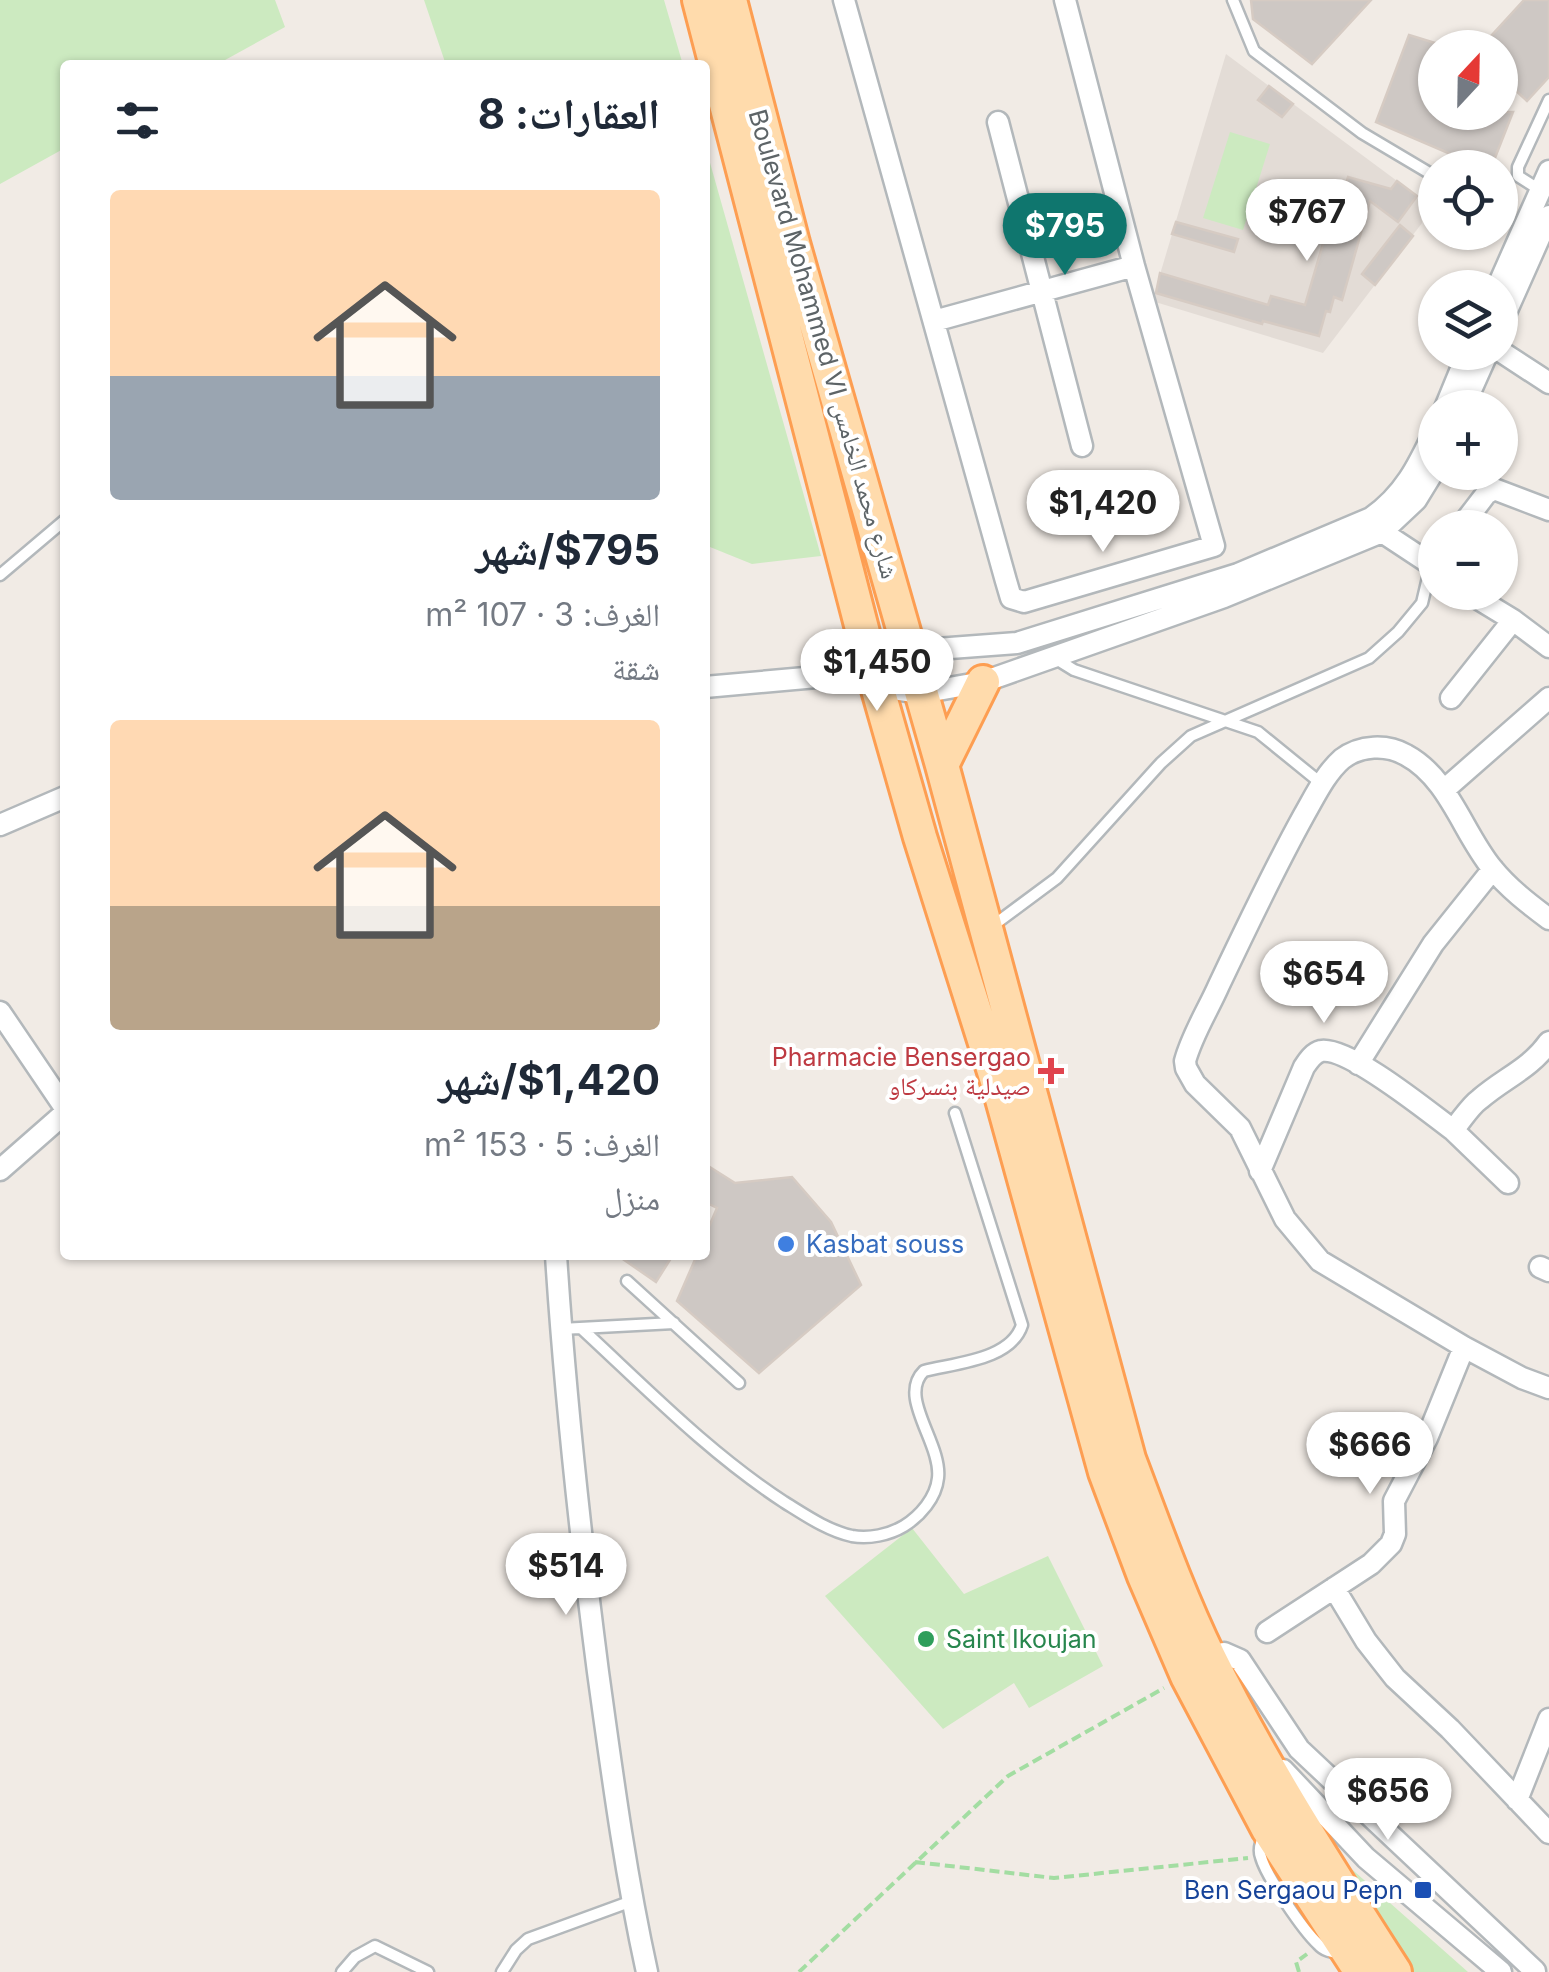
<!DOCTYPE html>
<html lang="ar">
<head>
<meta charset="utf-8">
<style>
  body { margin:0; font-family:Inter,"Noto Naskh Arabic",sans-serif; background:#f2f2f3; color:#1f2937; direction:rtl; height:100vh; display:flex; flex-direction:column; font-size:38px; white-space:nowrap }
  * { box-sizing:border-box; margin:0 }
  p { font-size:32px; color:#747a83 }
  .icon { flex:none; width:55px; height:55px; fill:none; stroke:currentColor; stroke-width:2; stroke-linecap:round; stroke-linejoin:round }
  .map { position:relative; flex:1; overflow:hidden; direction:ltr }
  .side { position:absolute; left:60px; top:60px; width:650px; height:1200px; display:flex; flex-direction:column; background:#fff; border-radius:10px; box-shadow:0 2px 8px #0004; direction:rtl }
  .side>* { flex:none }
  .needle { width:65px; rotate:22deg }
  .tools { position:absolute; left:1418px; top:30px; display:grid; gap:20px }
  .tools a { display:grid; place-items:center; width:100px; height:100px; border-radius:50%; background:#fff; box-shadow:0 2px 8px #0004; font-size:50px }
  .price { position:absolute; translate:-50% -85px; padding:0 22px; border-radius:35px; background:#fff; color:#222; font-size:32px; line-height:65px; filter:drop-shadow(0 2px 5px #0008) }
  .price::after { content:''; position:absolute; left:50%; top:60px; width:30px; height:22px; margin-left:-15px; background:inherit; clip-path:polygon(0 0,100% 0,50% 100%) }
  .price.on { background:#0f766e; color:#fff }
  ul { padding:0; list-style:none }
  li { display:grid; align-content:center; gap:20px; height:530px; padding:0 50px }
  li span { display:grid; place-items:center; height:310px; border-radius:10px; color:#555 }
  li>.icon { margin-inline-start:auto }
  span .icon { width:180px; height:180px; fill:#fffc; stroke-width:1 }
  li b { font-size:42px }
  h2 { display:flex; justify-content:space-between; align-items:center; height:120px; padding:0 50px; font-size:42px }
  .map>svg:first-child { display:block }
  .education { fill:#e3dcd6 }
  .green { fill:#cceac0 }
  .building { fill:#cec8c4; stroke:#d6cbc3; stroke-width:2.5 }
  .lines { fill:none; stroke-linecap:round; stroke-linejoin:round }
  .service-casing { stroke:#b3b8bb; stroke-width:15 }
  .minor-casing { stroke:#b3b8bb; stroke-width:25 }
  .primary-casing { stroke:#fd9e52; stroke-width:38 }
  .path { stroke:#a3dda2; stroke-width:4; stroke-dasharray:10 5; stroke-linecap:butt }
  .service { stroke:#fff; stroke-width:10 }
  .minor { stroke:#fff; stroke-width:20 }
  .primary { stroke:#ffdbac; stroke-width:32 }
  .health-dot { fill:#e0444e; stroke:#fff; stroke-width:4 }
  .shop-dot { fill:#3f7fe0; stroke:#fff; stroke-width:4 }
  .leisure-dot { fill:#2e9e5b; stroke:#fff; stroke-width:4 }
  .transit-dot { fill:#1a4fb4; stroke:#fff; stroke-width:4 }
  .labels { text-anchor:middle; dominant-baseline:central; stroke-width:8; stroke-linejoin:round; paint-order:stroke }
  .street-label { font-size:25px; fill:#5d6467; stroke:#fff }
  .health-label { font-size:25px; fill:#be3a42; stroke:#fff; text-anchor:end }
  .shop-label { font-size:25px; fill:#366cbe; stroke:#fff; text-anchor:start }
  .leisure-label { font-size:25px; fill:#27864d; stroke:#fff; text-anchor:start }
  .transit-label { font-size:25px; fill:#164399; stroke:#fff; text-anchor:end }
</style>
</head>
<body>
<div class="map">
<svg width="1549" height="1972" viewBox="0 0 1549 1972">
  <rect width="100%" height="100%" fill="#f1ebe5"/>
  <path class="education" d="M1226,54l190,141 5,11 1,17 -99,130 -171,-52z"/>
  <path class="green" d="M0,0h275l10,27 -69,38h-151v83l-65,36z
    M424,0h240l19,65h-237z
    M1230,132l40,12 -27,86 -40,-12z
    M705,145l116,411 -69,8 -47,-19z
    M912,1528l52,66 84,-38 55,110 -74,42 -15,-25 -71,46 -118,-133z
    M1329,1849l139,123h-61z"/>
  <path class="building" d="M1251,0h120l-59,64 -59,-45z
    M1524,0h25v77l-22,24 -27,-25v-28h-20z
    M1409,35l26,8v69h78l-22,56h-8l-107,-46z
    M1269,86l24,18 -11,13 -24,-17z
    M1348,177l43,12 6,-8 20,15 -19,26 -28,-21 -28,99 -8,-3 -4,15 -4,-1 -7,25 -56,-15 -1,3 -106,-31 4,-20 108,32 3,-9 34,9 34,-116 5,2z
    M1176,222l62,17 -4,13 -62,-18z
    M1400,225l13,11 -38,49 -13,-11z
    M705,1164l30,19 57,-6 39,45 30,63 -102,88 -82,-72 20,-46h8v-19l12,-28 -12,-6z
    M617,1255h56l-17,27z"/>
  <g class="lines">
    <g class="service-casing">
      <path id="service" d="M1233,0l21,51 108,82 69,41
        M1540,190l-22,-14v-9l31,-67
        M0,575l65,-55
        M1053,657l21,13 184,62 64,52
        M991,927l66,-49 104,-115 30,-27 178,-78 29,-26 24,-29 9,-38
        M627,1281l112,102
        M581,1328c66,61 128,125 203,174 21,13 44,29 68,34 17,3 37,-1 52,-10 16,-10 32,-28 34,-48 4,-35 -41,-81 -14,-107 31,-8 87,-11 98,-46l-67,-212
        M561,1329l113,-6
        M1265,1834c-4,7 -7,15 -4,23 5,19 42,73 57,87 6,7 13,8 22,9
        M342,1972l13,-15 20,-11 53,26
        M502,1972l14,-22 12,-11 104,-38"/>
    </g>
    <g class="minor-casing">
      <path id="minor" d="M844,0l162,581 5,17 13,4 190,-56 -80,-280 -69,-266
        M998,122l84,324
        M1497,288l52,-117
        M934,321l200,-55
        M1500,326l49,-110
        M1500,351l49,32
        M1445,408l23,-56
        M1463,408l25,-56
        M1460,528l26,-34 8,-5 55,21
        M1382,532l53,35
        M1467,592l46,28 36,27
        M872,686l49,7 62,-11 241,-85 158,-65 34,-32 19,-31
        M705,687l145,-13 60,-23 107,-8 221,-69 133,-56c33,-23 47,-52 64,-88
        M1451,698l62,-78
        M1444,790l105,-92
        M0,825l65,-28
        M1549,919c-20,-15 -41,-31 -57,-51 -29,-35 -43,-90 -86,-113 -19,-11 -46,-10 -64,4 -17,15 -27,37 -38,56 -31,56 -58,113 -85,170 -11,25 -27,50 -34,76l1,7 9,16 45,44 45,91 35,42 144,86 58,31 27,10
        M0,1012l65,96
        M1358,1064l75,-120 60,-75
        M0,1170l65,-57
        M1260,1171l44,-104c4,-6 9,-14 17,-16 27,-5 109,62 132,79
        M1508,1183l-55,-53c9,-10 16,-23 27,-31 24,-21 50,-30 69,-57
        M556,1255c9,140 24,278 42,417 14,101 27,200 49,300
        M1540,1267l9,4
        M1334,1588l32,53 29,37 55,51 99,104
        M1267,1632l104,-68 20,-20 4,-10 -1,-33 33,-63 37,-91
        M1209,1657l15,-4 16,7 59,89 236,222
        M1283,1770l83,88 135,114
        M1517,1800l32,-81"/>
    </g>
    <g class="primary-casing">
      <path id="primary" d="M699,0l176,679 45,158 77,244 108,391 39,104 43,100 81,153 93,143
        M730,0l63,243 149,522 187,694c25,66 49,134 80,198 54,110 120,212 186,315
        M942,765l41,-83"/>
    </g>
    <path class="path" d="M915,1862l139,16 194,-20
      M799,1972l209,-196 156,-88
      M1299,1972l-3,-10 11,-8"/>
    <use href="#service" class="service"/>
    <use href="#minor" class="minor"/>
    <use href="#primary" class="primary"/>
  </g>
  <path class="health-dot" d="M1046 1056h10v10h10v10h-10v10h-10v-10h-10v-10h10z"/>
  <circle class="shop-dot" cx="786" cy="1244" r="10"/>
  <circle class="leisure-dot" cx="926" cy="1639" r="10"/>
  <rect class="transit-dot" x="1413" y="1880" width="20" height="20" rx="5"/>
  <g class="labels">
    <g class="street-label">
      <text transform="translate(824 344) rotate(74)">Boulevard Mohammed VI شارع محمد الخامس</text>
    </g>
    <g class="health-label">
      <text x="1031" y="1057">Pharmacie Bensergao<tspan x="1031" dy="29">صيدلية بنسركاو</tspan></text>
    </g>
    <g class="shop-label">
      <text x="806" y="1244">Kasbat souss</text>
    </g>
    <g class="leisure-label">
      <text x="946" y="1639">Saint Ikoujan</text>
    </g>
    <g class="transit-label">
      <text x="1403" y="1890">Ben Sergaou Pepn</text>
    </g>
  </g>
</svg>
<div class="tools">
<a><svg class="needle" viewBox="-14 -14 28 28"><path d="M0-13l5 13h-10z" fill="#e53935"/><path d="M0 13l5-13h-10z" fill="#747a83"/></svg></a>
<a><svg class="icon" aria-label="locate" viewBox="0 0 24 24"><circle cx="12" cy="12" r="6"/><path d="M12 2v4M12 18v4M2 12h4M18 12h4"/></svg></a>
<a><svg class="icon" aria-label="layers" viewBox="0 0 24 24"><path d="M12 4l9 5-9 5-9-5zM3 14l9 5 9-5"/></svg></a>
<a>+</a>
<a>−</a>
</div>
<b class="price" style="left:1307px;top:264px">$767</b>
<b class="price on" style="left:1065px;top:278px">$795</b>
<b class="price" style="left:1103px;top:555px">$1,420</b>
<b class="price" style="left:877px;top:714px">$1,450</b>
<b class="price" style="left:1324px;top:1026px">$654</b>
<b class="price" style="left:1370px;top:1497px">$666</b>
<b class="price" style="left:566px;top:1618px">$514</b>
<b class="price" style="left:1388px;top:1843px">$656</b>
<section class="side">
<h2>العقارات: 8<svg class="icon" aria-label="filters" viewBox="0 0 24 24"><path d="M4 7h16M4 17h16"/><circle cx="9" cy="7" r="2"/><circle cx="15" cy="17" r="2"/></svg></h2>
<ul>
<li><span style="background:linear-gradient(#ffd9b3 60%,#9aa5b1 0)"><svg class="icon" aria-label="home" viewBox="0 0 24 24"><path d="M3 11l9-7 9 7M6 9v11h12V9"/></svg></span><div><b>$795/شهر</b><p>الغرف: 3 · 107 m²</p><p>شقة</p></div></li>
<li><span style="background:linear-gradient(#ffd9b3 60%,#b9a48a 0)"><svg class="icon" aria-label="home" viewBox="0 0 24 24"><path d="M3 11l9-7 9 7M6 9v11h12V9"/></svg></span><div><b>$1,420/شهر</b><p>الغرف: 5 · 153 m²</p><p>منزل</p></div></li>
</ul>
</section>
</div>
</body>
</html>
